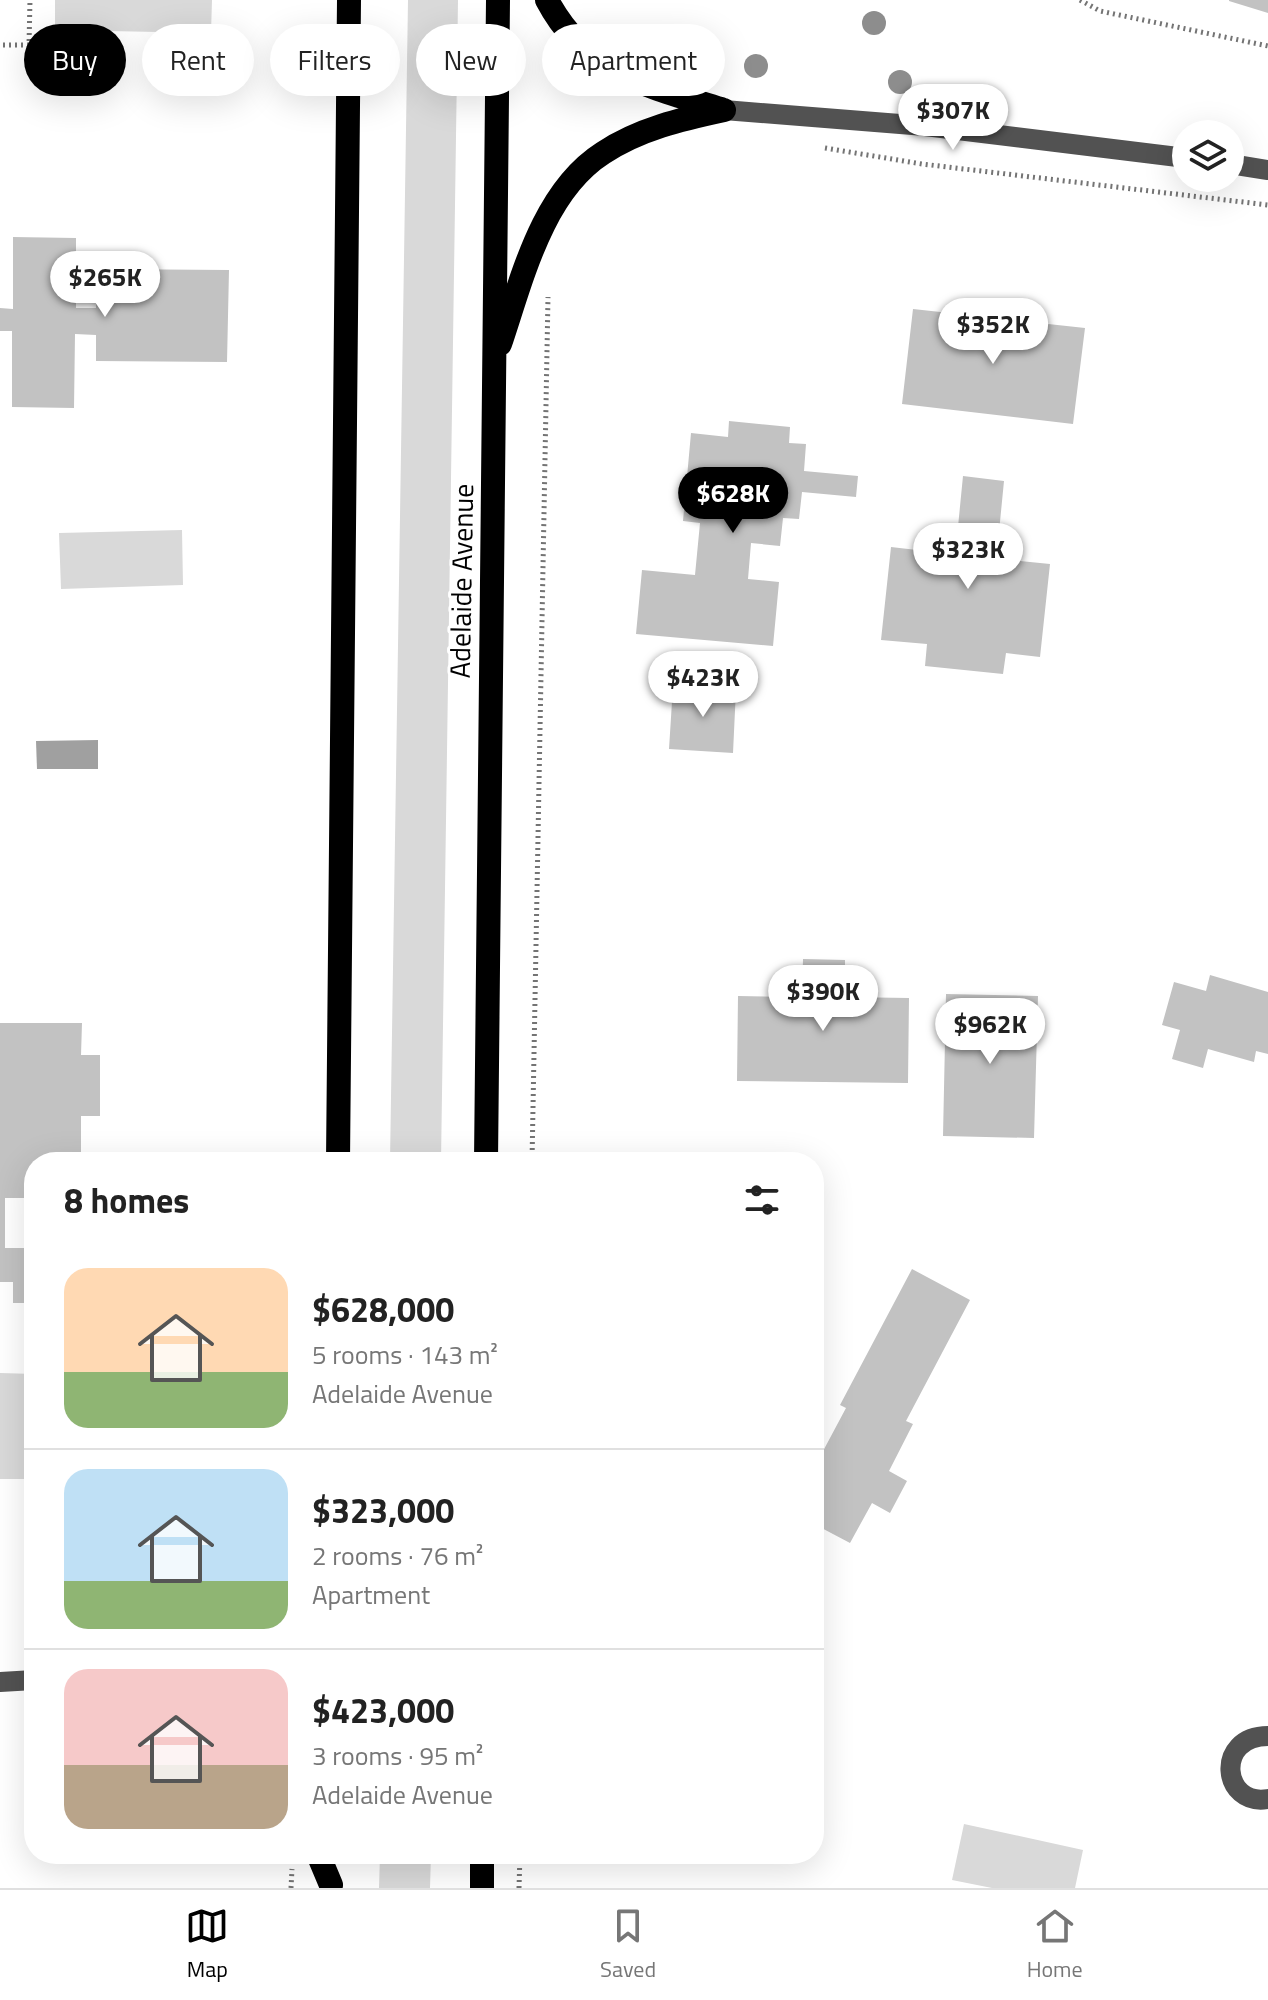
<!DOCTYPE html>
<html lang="en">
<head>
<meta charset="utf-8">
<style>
  body { margin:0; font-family:"Titillium Web",sans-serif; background:#f6f6f6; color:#222; height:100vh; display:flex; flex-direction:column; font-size:30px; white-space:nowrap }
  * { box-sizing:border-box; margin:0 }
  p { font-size:26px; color:#767676 }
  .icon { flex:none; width:44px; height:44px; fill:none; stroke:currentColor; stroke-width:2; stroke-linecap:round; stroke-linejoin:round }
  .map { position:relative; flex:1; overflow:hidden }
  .drawer { position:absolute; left:24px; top:1152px; width:800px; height:712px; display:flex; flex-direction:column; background:#fff; border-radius:32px; box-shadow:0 8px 32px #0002 }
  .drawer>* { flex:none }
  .guide { position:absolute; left:24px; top:24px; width:800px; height:72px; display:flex; gap:16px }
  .tools { position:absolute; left:1172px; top:120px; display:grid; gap:16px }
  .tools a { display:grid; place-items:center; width:72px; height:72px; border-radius:50%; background:#fff; box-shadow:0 8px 32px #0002; font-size:40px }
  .price { position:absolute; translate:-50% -68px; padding:0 18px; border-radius:28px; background:#fff; color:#222; font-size:26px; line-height:52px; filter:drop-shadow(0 2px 4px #0008) }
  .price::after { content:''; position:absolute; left:50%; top:48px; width:24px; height:18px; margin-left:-12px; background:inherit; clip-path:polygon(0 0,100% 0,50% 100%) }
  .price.selected { background:#000; color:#fff }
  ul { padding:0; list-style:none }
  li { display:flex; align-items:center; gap:24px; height:200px; padding:0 40px }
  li+li { border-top:2px solid #e0e0e0 }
  li span { display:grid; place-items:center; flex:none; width:224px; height:160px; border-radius:24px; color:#555 }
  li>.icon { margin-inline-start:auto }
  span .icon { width:96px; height:96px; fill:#fffc; stroke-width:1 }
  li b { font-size:34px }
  h2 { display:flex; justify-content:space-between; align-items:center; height:96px; padding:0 40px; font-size:34px }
  .chip { padding:0 28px; border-radius:36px; background:#fff; box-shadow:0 8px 32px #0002; font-size:28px; line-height:72px }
  .chip.selected { background:#000; color:#fff }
  .tab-bar { display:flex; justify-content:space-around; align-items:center; height:112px; border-top:2px solid #e0e0e0; background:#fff; font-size:22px; color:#767676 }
  .tab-bar a { display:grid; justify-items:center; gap:4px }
  .tab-bar .selected { color:#000 }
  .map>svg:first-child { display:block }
  .green { fill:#d9d9d9 }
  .water { fill:#a0a0a0 }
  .building { fill:#c2c2c2 }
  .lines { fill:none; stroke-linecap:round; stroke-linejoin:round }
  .path { stroke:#747474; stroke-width:5; stroke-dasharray:2 4; stroke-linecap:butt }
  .minor { stroke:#525252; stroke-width:20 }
  .highway { stroke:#000; stroke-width:24 }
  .tree { fill:#8d8d8d }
  .labels { text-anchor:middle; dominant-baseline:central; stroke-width:6; stroke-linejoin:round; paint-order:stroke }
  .street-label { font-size:28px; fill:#000; stroke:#fff }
</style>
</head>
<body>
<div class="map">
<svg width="1268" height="1888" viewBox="0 0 1268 1888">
  <rect width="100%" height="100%" fill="#fff"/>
  <path class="green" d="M55,0h157l-1,33 -156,-3z
    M408,0h50l-17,1162h-51z
    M182,530l1,55 -122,4 -2,-56z
    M0,1373l34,1v105h-34z
    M964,1824l119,26 -8,38h-83l-40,-8z
    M380,1854h51l-1,34h-51z"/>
  <path class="water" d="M98,740v29h-61l-1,-28z"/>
  <path class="building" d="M1268,0v13l-39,-12v-1z
    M13,237l63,1v70h20l1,-39 132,1 -2,92 -131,-1v-26l-21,-1 -1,74 -62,-1v-76h-12v-23l13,1z
    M913,309l172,19 -12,96 -171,-20z
    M729,421l61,6 -1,16 17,1 -2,27 54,5 -2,21 -54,-5 -3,27 -16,-1 -3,28 -29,-3 -3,36 31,3 -6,64 -137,-12 6,-64 53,5 5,-52 -17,-2 8,-88 37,4z
    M963,476l41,5 -6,61 24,3 -2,16 30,3 -10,93 -34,-4 -3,21 -78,-8 2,-22 -46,-4 10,-93 43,5 2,-17 21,2z
    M673,686l63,3 -3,64 -64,-4z
    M803,959l42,1v37l64,1 -1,85 -171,-2 1,-85 64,1z
    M1210,975l58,17v62l-12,-3 -2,11 -46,-13 -5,19 -31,-9 8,-29 -18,-5 12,-43 32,9z
    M946,994l92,2 -4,142 -91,-2z
    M0,1023h82l-1,32h19v61h-19v46h-47v36h-29v50h29v55h-21v-21h-13z
    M912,1269l58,31 -64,121 7,3 -24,47 18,10 -17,32 -18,-10 -22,40 -36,-19v-56l32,-60 -6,-3z"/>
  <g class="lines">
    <path class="path" d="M1080,0l20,11 168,35
      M3,45h26l1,-45
      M825,148l97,16 346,41
      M532,1162l16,-865
      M291,1888l1,-19
      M519,1888l1,-34"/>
    <path class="minor" d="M724,110l201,16 261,32
      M1230,164l38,6
      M0,1682l34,-2
      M1268,1736c-54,0 -46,71 0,63"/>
    <path class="highway" d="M547,0c39,74 101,86 174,109
      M500,344c22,-65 42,-152 103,-191 36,-24 79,-34 121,-43
      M338,1162l11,-1162
      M486,1162l12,-1162
      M318,1854l13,31
      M482,1888v-34"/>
  </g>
  <g class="tree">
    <circle cx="874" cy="23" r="12"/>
    <circle cx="756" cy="66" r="12"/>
    <circle cx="900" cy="82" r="12"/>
  </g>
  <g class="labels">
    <g class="street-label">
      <text transform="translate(461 581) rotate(-89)">Adelaide Avenue</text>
    </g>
  </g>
</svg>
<div class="tools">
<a><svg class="icon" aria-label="layers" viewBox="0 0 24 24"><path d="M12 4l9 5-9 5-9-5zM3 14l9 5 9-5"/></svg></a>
</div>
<b class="price" style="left:953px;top:152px">$307K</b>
<b class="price" style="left:105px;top:319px">$265K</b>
<b class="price" style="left:993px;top:366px">$352K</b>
<b class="price selected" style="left:733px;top:535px">$628K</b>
<b class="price" style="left:968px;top:591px">$323K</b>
<b class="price" style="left:703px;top:719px">$423K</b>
<b class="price" style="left:823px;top:1033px">$390K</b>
<b class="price" style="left:990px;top:1066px">$962K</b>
<div class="guide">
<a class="chip selected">Buy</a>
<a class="chip">Rent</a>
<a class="chip">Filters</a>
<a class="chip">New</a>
<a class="chip">Apartment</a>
</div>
<section class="drawer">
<h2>8 homes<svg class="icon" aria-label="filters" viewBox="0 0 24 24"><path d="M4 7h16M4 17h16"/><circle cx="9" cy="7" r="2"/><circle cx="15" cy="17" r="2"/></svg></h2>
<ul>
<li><span style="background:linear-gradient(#ffd9b3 65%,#8fb573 0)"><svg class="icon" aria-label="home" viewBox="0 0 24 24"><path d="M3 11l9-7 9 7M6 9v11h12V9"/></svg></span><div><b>$628,000</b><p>5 rooms · 143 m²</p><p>Adelaide Avenue</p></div></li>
<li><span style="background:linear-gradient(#bfe0f5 70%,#8fb573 0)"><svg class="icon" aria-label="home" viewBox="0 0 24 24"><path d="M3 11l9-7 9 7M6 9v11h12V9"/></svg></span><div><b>$323,000</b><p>2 rooms · 76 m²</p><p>Apartment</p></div></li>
<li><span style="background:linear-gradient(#f6c9c9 60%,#b9a48a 0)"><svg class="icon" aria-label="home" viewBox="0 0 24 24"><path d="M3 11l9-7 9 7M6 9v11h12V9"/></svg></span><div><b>$423,000</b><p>3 rooms · 95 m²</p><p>Adelaide Avenue</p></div></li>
</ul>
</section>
</div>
<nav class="tab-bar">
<a class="selected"><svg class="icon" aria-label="map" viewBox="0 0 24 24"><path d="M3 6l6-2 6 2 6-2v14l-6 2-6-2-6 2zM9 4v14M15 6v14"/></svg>Map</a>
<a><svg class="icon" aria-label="saved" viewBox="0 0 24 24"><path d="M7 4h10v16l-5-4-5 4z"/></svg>Saved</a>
<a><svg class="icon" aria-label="home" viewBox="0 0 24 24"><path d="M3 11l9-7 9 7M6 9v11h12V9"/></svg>Home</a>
</nav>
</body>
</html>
